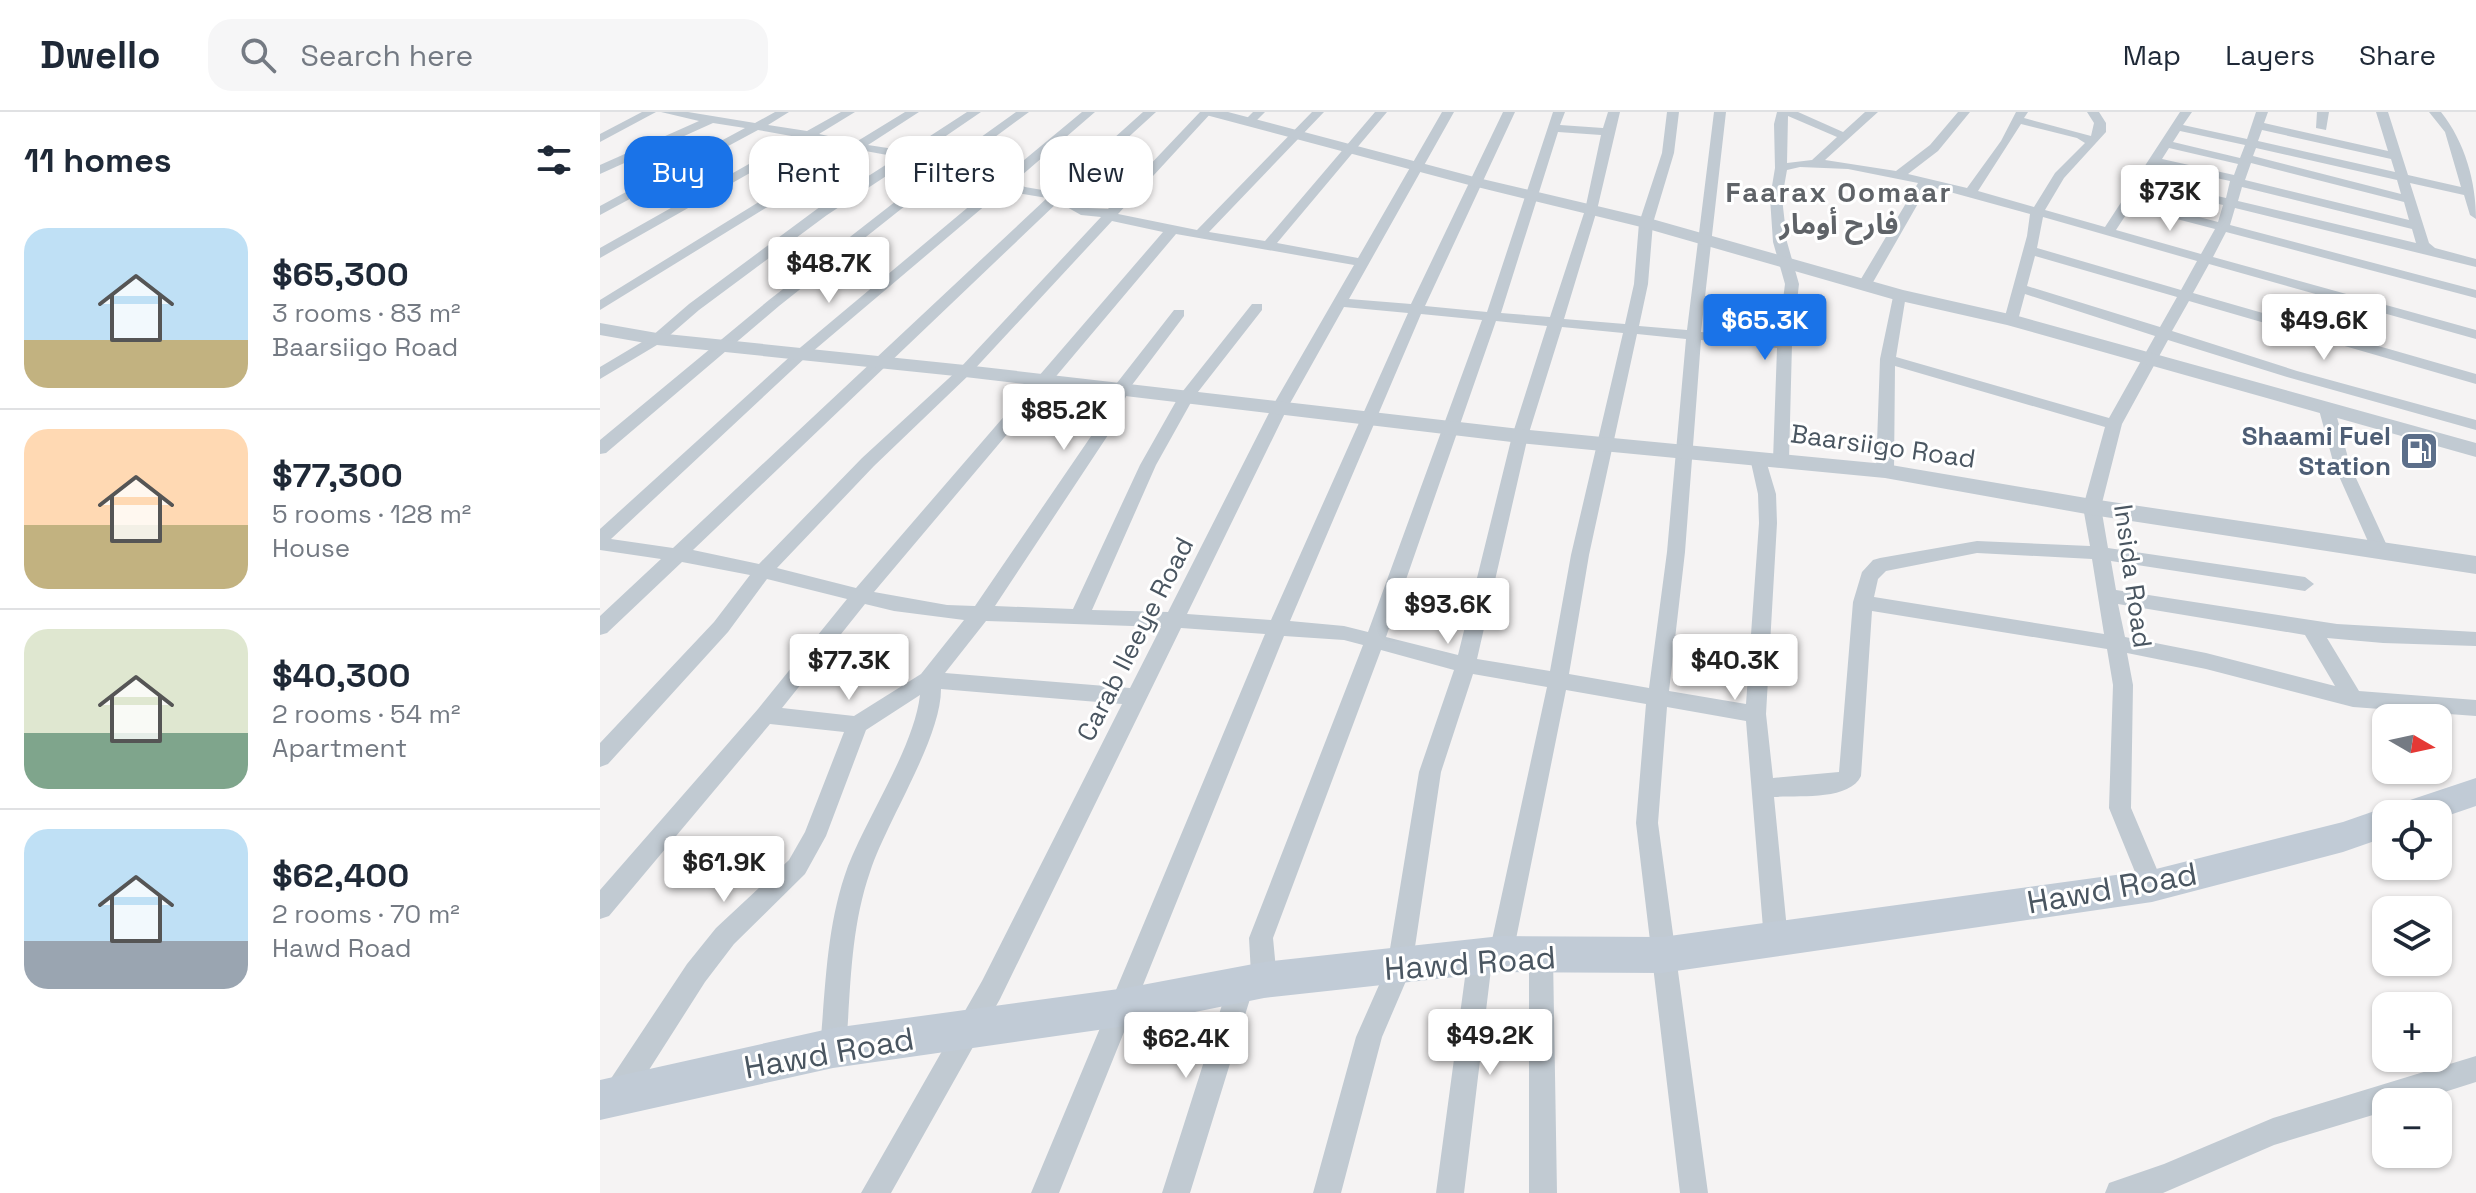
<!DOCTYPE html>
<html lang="en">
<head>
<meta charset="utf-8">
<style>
  body { margin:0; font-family:"Space Grotesk","Noto Sans Arabic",sans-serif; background:#f6f6f7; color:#1f2937; height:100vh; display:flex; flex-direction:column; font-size:30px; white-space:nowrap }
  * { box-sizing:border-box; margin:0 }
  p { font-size:26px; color:#747a83 }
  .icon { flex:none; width:44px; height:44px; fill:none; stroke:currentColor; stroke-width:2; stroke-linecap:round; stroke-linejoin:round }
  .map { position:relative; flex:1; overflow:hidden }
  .sheet { display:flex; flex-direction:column; background:#fff; width:600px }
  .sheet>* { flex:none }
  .banner { position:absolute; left:24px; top:24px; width:760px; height:72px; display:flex; gap:16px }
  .needle { width:52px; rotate:99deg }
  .buttons { position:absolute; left:1772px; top:592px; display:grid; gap:16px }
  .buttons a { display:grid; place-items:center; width:80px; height:80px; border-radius:16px; background:#fff; box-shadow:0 2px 6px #0004; font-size:40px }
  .price { position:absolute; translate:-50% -68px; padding:0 18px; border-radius:8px; background:#fff; color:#222; font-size:26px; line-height:52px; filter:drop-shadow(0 2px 4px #0008) }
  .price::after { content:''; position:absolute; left:50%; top:48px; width:24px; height:18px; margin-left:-12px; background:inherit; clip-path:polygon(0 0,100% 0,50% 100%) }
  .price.active { background:#1a73e8; color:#fff }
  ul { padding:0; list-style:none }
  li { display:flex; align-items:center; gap:24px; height:200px; padding:0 24px }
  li+li { border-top:2px solid #e0e1e3 }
  li span { display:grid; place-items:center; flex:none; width:224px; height:160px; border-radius:24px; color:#555 }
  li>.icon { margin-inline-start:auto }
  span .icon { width:96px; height:96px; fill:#fffc; stroke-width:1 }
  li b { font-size:34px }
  h2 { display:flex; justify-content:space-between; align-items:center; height:96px; padding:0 24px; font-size:34px }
  .chip { padding:0 28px; border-radius:24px; background:#fff; box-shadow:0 2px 6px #0004; font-size:28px; line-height:72px }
  .chip.active { background:#1a73e8; color:#fff }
  header { display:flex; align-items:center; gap:48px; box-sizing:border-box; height:112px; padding:0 40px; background:#fff; border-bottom:2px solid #e0e1e3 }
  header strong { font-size:38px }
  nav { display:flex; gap:44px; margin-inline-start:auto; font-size:28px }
  .search { width:560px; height:72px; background:#f6f6f7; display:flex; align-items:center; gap:20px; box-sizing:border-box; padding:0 28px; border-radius:24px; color:#747a83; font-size:30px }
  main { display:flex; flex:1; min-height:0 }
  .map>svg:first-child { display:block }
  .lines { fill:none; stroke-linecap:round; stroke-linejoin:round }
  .minor { fill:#c1cad2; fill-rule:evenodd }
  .tertiary { fill:#c1cad2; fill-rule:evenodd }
  .secondary { fill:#c1cbd6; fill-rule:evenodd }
  .labels { text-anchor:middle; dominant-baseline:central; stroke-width:6; stroke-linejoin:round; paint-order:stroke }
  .service-label { font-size:26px; font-weight:bold; fill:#4e5e75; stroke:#fff; text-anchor:end }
  .street-label { font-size:26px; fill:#4a5661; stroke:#fff }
  .far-district-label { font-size:28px; font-weight:bold; letter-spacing:2px; fill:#5f6368; stroke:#fff }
  .near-street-label { font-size:32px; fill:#4a5661; stroke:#fff }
</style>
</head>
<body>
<header>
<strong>Dwello</strong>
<div class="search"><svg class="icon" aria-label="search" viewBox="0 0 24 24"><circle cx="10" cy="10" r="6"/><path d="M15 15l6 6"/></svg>Search here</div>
<nav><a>Map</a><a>Layers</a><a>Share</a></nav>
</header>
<main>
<section class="sheet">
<h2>11 homes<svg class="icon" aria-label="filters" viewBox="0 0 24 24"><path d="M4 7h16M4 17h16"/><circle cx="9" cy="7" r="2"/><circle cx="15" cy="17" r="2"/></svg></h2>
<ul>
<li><span style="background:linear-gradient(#bfe0f5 70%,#c2b280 0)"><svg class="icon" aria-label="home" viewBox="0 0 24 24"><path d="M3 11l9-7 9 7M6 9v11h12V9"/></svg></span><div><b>$65,300</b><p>3 rooms · 83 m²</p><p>Baarsiigo Road</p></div></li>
<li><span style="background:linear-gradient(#ffd9b3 60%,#c2b280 0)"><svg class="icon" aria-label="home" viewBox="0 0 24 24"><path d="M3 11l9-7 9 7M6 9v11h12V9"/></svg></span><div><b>$77,300</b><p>5 rooms · 128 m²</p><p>House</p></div></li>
<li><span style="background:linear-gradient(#dfe7d0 65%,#7fa58c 0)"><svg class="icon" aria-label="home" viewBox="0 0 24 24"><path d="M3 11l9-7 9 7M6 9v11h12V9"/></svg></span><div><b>$40,300</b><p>2 rooms · 54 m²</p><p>Apartment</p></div></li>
<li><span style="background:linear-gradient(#bfe0f5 70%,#9aa5b1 0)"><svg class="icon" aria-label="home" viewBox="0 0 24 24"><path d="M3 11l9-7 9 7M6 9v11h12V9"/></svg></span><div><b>$62,400</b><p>2 rooms · 70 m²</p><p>Hawd Road</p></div></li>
</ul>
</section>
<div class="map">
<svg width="1876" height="1081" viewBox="0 0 1876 1081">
  <rect width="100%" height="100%" fill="#f5f3f3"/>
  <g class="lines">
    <path class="minor" d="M42,0h14l-56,30v-8z
      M61,0h27l67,11 20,-11h14l-21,13 39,6 34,-19h14l-36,22 37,8 49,-30h14l-51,33 39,6 60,-39h14l-60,41 23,2 5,5 67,-48h13l-72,53 14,7 34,4 77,-64h13l-80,69 10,6 29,5 89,-80h13l-91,83 23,13 20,1 92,-97h12l-94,102 79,16 115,-118h12l-115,120 56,9 110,-129h12l-110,131 81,15 84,-146h12l-105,187 62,5 92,-192h12l-90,194 62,6 66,-200h12l-5,13 43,3 5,-16h12l-23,98 -33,109 61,5 9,-40 5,-61 23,-70 5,-41h12l-5,41 -21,70 -5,61 -9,42 48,4 27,-218h12l-25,220 77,7 7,-55 -12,-42 -3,-44 5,-30 -1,-44 3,-12h21l45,20 22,-20h13l-53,48 71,11 34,-26 28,-33h12l-32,39 -30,23 59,14 34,-47 15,-29h12l-4,6 67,18 3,-13 -7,-11h12l7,11v9l-42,46 -19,32 60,17 75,-115h12l-9,13 64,14 9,-27h12l-4,11 124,28 -12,-39h12l20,63 53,12 -16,-55 -16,-20h12c24,30 35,70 35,107l-6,-4 -6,-20 -54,-12 19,60 6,5 41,11v8l-241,-59 -5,17 246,65v8l-250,-66 -13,25 263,73v9l-267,-75 -16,29 283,81v10l-287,-83 -17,30 125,40 179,49v10l-189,-53 -119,-37 -46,84 -21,83 7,41 197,29 9,7 -9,7 -194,-30 5,29 221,34 139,8v14l-93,-3 -56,-5 32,53 117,9v16l-123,-9 -147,-38 -79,-16 6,32 -2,123 33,78 -4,8 -8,3 -8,-3 -35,-86 4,-123 -6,-36 -235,-38 -11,165c-12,25 -62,19 -87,21l14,143 -3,8 -9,4 -9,-4 -3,-8 -18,-219 -79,-14 -9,116 50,370h-28l-44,-370 10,-119 -80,-14 -53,264 -3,8 -9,4 -9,-5 -28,232h-28l32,-238 3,-8 9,-4 10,6 57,-262 -74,-13 -32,98 -29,195 -30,70 -41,156h-28l43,-156 31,-70 32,-195 35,-102 -73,-20 -108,288 4,42 -4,9 -9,3 -10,-6 -64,207h-28l67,-210 4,-9 9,-3 9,3 -2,-36 114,-293 -19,-5 -60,-4 -225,557h-28l234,-559 -84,-6 -181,371 -109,194h-30l121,-212 140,-277 -181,-15c0,50 -54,131 -71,183 -20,58 -19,116 -24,176l-4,9 -9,4 -9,-4 -4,-9c6,-63 6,-122 28,-182 20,-51 66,-119 72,-171l-54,35 -40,106 -21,38 -71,70 -29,38 -79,124 -10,4 -10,-4 -4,-10 4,-10 81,-122 29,-36 73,-68 16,-28 39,-100 -74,-8 -161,192 -9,3v-29l158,-181 89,-110 -80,-20 -39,53 -120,132 -8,3v-24l114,-121 36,-47 -68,-13 -75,71 -7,2v-19l61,-57 -61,-9v-21l195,-177 202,-169 -29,-4 -19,-8 -170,135 -173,147 -6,1v-14l169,-140 172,-134 -5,-5 -24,-2 -85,56 -128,95 -37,32 -62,37v-12l52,-31 37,-32 128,-95 81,-52 -38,-7 -260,160v-10l248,-153 -38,-8 -210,119v-10l197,-111 -39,-7 -158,85v-9l145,-78 -32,-5 -113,51v-9l99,-44zM1188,4l49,21 -25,23 -25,3zM1421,12l56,14 8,5 -30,30 -21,34 -56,-16zM1662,18l129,29 4,13 -137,-31zM1580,19l65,14 -5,13 -67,-16zM958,20l43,3 -16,75 -35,107 -49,-4zM1569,36l69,16 -4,11 -72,-16zM1656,36l141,32 4,14 -148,-38zM1651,51l153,39 5,18 -164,-40zM1557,53l73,16 -4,17 -78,-18zM1200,55l48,2 70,14 -60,101 2,3 12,-3 56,-98 102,28 -3,22 -23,84 2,3 5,1 7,-4 7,-26 130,42 -46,82 -213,-61 10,-62 -2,-3h-10l-14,67 -4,112 3,4 6,2 9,-6 1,-105 210,61 -22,80 7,39 -113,-5 -97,17 -7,2 -11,12 -9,30 -14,170 -66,6 -7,-64 11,-191 -1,-29 -12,-40 -6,-1 -8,5 8,36 1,29 -13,181 -77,-13 16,-139 16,-212 76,8 -4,112 8,5 8,-5 3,-116 7,-60 -12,-42 -5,-44 5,-28zM1544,74l79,19 -5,17 -83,-22zM407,75l10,6 30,5 -374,350 -62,-9 194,-181zM1642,75l170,42 4,14 -178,-42zM458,90l23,13 20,2 -141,151 -98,90 -103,106 -66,-14zM1531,95l84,22 -14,25 -85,-24zM1443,105l154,44 -16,29 -144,-42zM512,109l51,11 -307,356 -79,-20 97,-102 96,-92zM576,122l178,31 -82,142 -104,205 -76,-2 64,-145 38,-68 68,-87v-6h-10l-73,92 -39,69 -67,144 -78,-3 119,-180 15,-37 55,-73v-6h-10l-61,78 -15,38 -123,180 -28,-1 -73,-13zM1435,144l142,41 -17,30 -133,-41zM744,195l64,6 -137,307 -84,-6 101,-207zM821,202l61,6 -114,312 -24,-6 -54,-5zM896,209l51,5 -35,110 -54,219 -72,-18zM962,215l61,6 -52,222 -21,116 -73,-12 51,-223zM1037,222l49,5 -19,213 -18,136 -80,-14 20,-119zM1377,441l115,6 12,75 -230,-37 4,-18 8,-8zM265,492l29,7 70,9 -43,54 -67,42 -72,-8zM1518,492l187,31 30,51 -129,-33 -81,-16zM386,509l175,6 -31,61 -185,-15z
      M653,0h12l-12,12h-8l-2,-2z
      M1717,0h12l-3,18 -10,-2z
      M1727,293l8,5 15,55 39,85 -3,5h-12l-40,-90 -15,-55z
      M941,832l9,4 3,8 4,237h-28v-237l3,-8z
      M1876,944v26l-63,20h-27v9l-112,34 -111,48h-58l4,-10 55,-19 109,-46z"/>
    <path class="tertiary" d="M604,0h24l250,66 174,41 251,71 115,26 458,127v14l-469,-132 -115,-26 -251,-72 -172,-42 -263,-70z
      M0,211l57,10 308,32 555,64 365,35 207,35 384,57v18l-384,-59 -207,-37 -365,-35 -555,-66 -308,-32 -57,-10z"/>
    <path class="secondary" d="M1876,666v28l-38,13v-5h-52v23l-43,15 -191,50 -490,71 -161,-1 -237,26 -138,28 -293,42 -233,52v-40l233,-52 293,-40 138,-26 237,-26 161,1 490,-67 191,-48 43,-15 9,3 3,-6z"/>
  </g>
  <defs>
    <g id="fuel-square" transform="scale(2)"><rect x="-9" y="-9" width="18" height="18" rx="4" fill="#5c6f8a" stroke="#fff"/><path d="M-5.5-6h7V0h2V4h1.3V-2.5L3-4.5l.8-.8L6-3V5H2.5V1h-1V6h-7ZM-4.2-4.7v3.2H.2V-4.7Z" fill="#fff"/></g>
  </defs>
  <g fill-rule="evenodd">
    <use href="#fuel-square" x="1819" y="339"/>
  </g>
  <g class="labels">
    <g class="service-label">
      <text x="1791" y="324">Shaami Fuel<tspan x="1791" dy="30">Station</tspan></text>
    </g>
    <g class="street-label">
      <text transform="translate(1283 334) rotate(8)">Baarsiigo Road</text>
      <text transform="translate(1533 464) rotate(82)">Insida Road</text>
      <text transform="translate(535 527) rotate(-63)">Carab Ileeye Road</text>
    </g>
    <g class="far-district-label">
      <text x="1239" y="80">Faarax Oomaar<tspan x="1239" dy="32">فارح أومار</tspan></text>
    </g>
    <g class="near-street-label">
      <text transform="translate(1512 776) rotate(-10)">Hawd Road</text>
      <text transform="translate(870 851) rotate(-4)">Hawd Road</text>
      <text transform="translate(229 941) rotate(-10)">Hawd Road</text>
    </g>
  </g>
</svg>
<div class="buttons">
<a><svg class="needle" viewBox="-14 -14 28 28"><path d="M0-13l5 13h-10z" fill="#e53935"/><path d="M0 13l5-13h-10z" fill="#747a83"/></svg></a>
<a><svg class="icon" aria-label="locate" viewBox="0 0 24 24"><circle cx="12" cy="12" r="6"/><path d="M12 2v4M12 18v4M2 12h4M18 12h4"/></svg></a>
<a><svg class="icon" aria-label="layers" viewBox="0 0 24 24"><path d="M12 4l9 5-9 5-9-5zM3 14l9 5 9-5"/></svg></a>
<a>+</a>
<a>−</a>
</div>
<b class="price" style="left:1570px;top:121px">$73K</b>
<b class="price" style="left:229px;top:193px">$48.7K</b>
<b class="price active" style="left:1165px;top:250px">$65.3K</b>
<b class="price" style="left:1724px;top:250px">$49.6K</b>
<b class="price" style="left:464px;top:340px">$85.2K</b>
<b class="price" style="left:848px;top:534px">$93.6K</b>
<b class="price" style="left:249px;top:590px">$77.3K</b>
<b class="price" style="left:1135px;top:590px">$40.3K</b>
<b class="price" style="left:124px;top:792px">$61.9K</b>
<b class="price" style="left:890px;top:965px">$49.2K</b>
<b class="price" style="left:586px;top:968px">$62.4K</b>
<div class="banner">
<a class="chip active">Buy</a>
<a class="chip">Rent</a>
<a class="chip">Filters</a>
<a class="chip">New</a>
</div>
</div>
</main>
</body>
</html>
